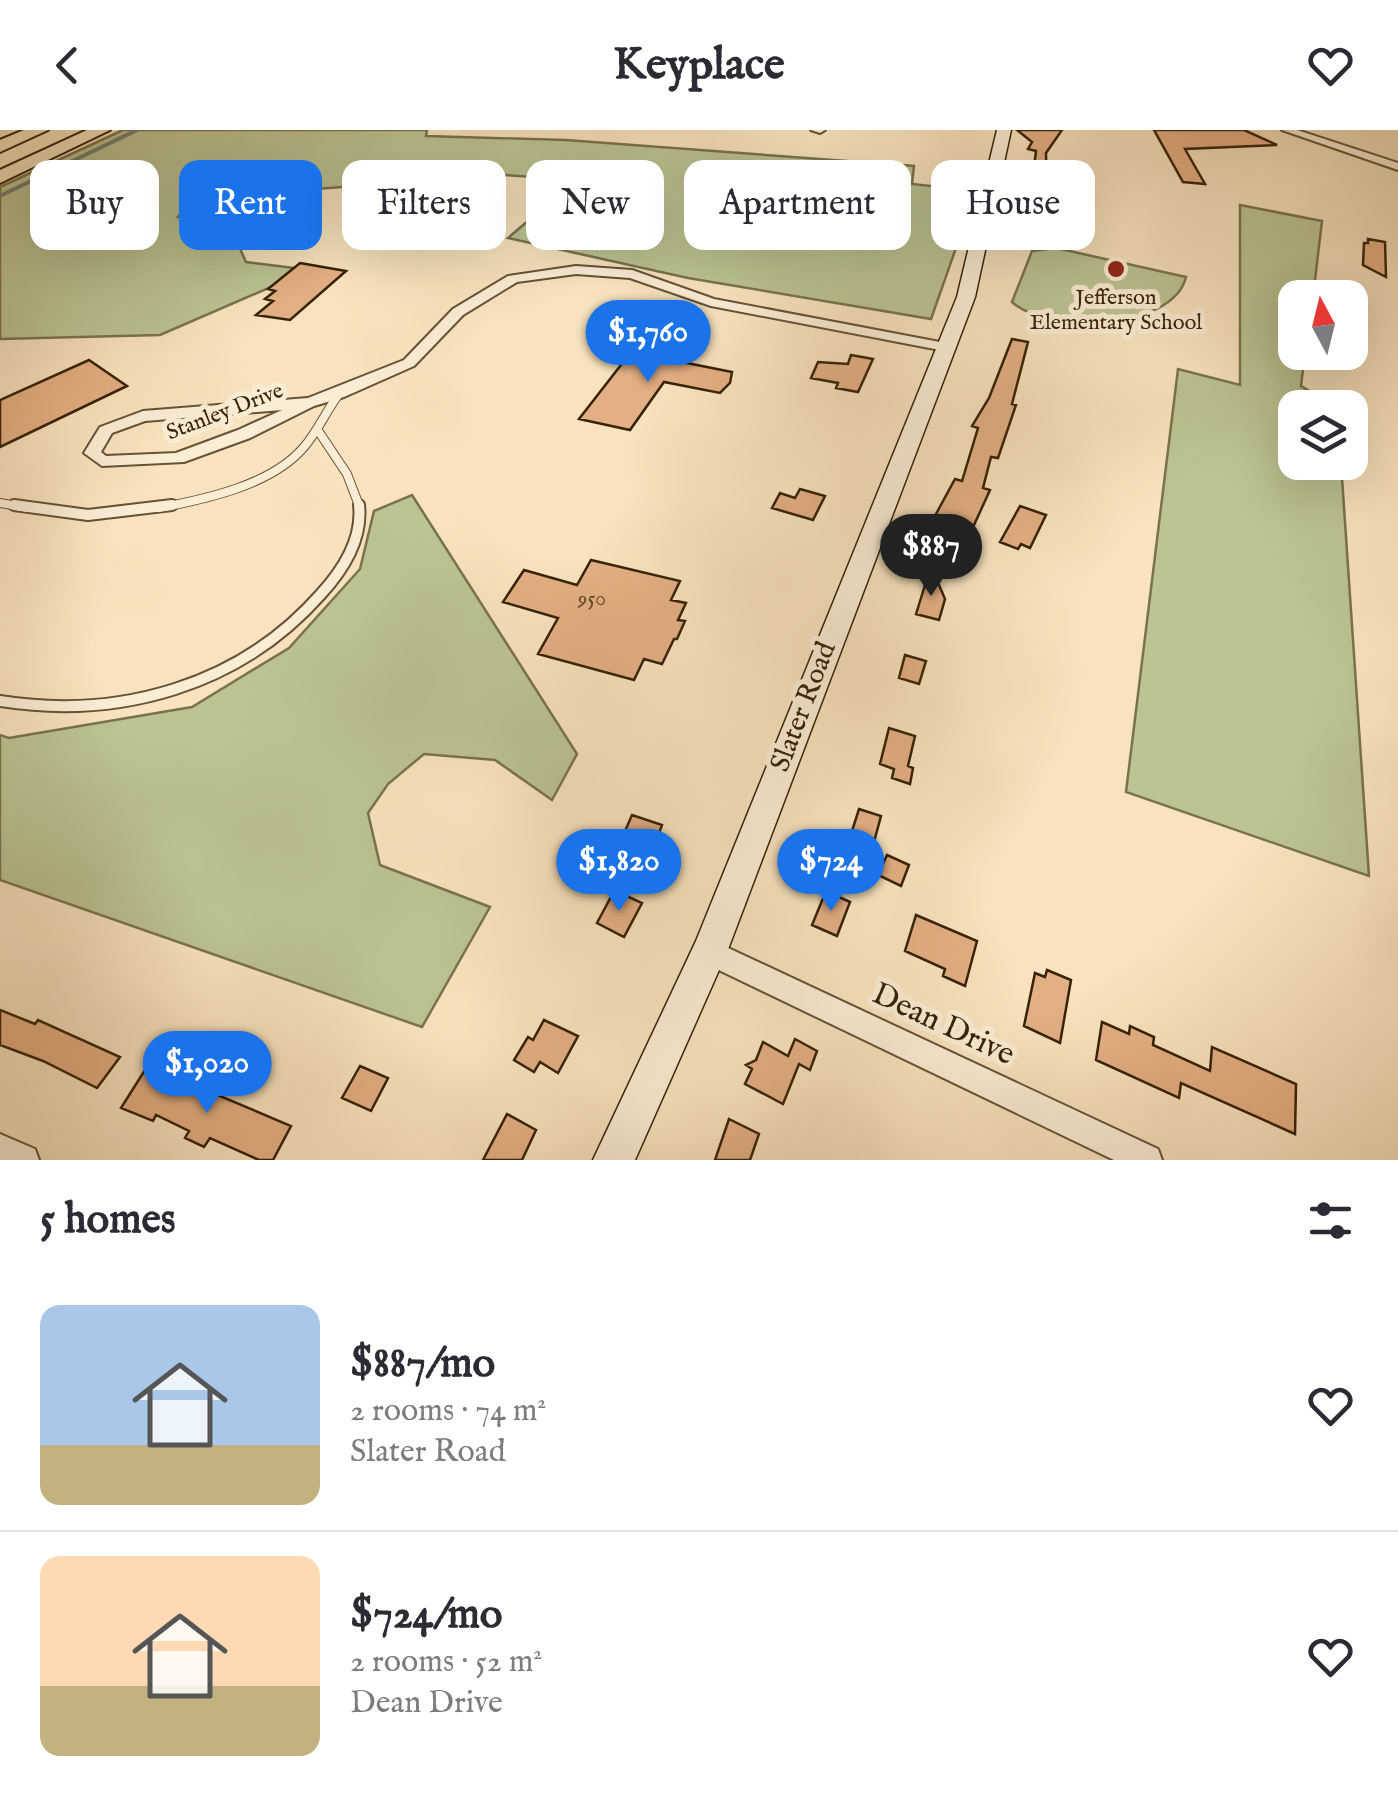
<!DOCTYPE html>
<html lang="en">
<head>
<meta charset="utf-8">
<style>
  body { margin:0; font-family:"IM FELL English",serif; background:#f2f2f3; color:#2b2b33; height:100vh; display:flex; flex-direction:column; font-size:38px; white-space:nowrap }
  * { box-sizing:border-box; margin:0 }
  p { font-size:32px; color:#7c7c81 }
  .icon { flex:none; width:55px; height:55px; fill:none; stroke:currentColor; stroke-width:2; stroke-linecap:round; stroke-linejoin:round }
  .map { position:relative; height:1030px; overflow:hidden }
  .panel { display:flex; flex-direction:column; background:#fff; flex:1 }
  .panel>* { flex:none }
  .guide { position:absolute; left:30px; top:30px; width:1340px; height:90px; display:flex; gap:20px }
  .needle { width:65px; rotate:353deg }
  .buttons { position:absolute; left:1278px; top:150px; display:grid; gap:20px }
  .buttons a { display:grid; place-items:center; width:90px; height:90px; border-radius:20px; background:#fff; box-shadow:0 10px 40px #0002; font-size:50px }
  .price { position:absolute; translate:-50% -85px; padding:0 22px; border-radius:35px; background:#1a73e8; color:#fff; font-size:32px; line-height:65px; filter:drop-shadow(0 2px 5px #0008) }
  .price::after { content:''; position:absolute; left:50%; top:60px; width:30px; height:22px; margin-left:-15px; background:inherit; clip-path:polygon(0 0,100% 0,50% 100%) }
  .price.on { background:#222; color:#fff }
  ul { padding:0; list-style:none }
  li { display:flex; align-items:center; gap:30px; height:250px; padding:0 40px }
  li+li { border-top:2px solid #e1e1e2 }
  li span { display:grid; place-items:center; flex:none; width:280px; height:200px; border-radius:20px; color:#555 }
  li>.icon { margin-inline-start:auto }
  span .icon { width:120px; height:120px; fill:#fffc; stroke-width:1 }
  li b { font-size:42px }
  h2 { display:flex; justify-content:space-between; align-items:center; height:120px; padding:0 40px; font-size:42px }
  .tag { padding:0 35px; border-radius:20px; background:#fff; box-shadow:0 10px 40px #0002; font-size:35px; line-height:90px }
  .tag.on { background:#1a73e8; color:#fff }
  header { display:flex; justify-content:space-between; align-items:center; height:130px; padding:0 40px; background:#fff; font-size:45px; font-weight:800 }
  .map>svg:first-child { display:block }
  .green { fill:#bcc493; stroke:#79734d; stroke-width:2.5 }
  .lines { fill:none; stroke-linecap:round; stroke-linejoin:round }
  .stream { stroke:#747f71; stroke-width:4 }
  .building { fill:#e3af84; stroke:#362207; stroke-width:2.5 }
  .service-far1-casing { stroke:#665235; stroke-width:10 }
  .service-casing { stroke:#665235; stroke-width:14 }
  .minor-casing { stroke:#665235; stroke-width:4 }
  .secondary-casing { stroke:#362207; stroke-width:3 }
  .motorway-casing { stroke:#362207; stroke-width:4 }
  .service-far1 { stroke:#faedd5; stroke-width:8 }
  .service { stroke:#faedd5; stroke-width:10 }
  .minor { fill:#faedd5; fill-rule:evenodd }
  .secondary { fill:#faedd5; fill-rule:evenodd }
  .motorway { fill:#f8e3be; fill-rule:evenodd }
  .poi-dot { fill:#8f2418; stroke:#faedd5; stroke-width:4 }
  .labels { text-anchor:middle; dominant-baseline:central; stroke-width:10; stroke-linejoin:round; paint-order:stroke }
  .far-poi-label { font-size:22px; fill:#362207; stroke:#faedd5 }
  .far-street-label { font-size:22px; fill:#362207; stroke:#faedd5 }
  .number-label { font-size:22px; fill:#614526 }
  .street-label { font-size:28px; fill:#362207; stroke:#faedd5 }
  .near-street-label { font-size:32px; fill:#362207; stroke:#faedd5 }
</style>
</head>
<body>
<header><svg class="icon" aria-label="back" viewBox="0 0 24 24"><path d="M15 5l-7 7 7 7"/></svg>Keyplace<svg class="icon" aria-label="heart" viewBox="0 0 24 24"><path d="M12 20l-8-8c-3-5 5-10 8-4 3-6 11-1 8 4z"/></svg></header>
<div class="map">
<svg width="1398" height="1030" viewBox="0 0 1398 1030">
  <rect width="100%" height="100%" fill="#f8e3be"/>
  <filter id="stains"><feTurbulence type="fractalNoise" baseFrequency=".002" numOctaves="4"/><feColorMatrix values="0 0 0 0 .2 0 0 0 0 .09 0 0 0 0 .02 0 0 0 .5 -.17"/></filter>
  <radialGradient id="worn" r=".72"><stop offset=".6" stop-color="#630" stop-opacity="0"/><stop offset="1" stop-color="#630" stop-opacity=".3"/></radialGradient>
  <path class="green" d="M123,0h304l-1,6 140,4 348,26 -2,18 64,7 -45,128 -243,-41 -180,-40 56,-48 -2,-11 -56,-4 -312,23 -16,19 49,3 19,42 64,8 -150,65 -160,4v-152z
    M1240,75l82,16 -9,76 -18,1v54l10,1 -4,33 36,21 -42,1v54l46,1 28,413 -243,-84 52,-423 62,16z
    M1056,118l130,29c-13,54 -140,57 -174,25l20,-51z
    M412,365l165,259 -25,46 -57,-40 -71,-6 -36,30 -20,29 12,52 110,42 -68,120 -422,-147v-145l9,3 183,-31 97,-59 71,-79 14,-58z"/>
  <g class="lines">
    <path class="stream" d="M0,66l137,-66"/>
  </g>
  <path class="building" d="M1017,0h45l-16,23 1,49 -17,-2 6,-49 -8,-2 4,-7z
    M1154,0h90l33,15 -92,4 20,35 -22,-2z
    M1368,109l17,3 1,35 -23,-12 1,-22h4z
    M300,133l46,8 -56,49 -34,-5 17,-14 -8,-2 10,-8 -7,-2z
    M1012,209l16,3 -16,62 4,1 -18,53 -7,-1 -8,31 7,2 -37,81 -22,-6 15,-47 -10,-4 19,-35 7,2 16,-53 -6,-2 17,-28z
    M650,214l33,6 -6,11 55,11 -2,11 -10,10 -56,-11 -34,48 -51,-11 52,-67 12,2z
    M851,225l22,4 -15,33 -22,-4 2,-5 -27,-5 7,-16 30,2z
    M89,230l38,26 -127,61v-47z
    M800,359l25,7 -12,24 -41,-12 8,-15 15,5z
    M1020,376l26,9 -16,33 -9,-4 -3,5 -18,-7z
    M591,430l89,21 -9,19 15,3 -8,17 7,1 -8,18h-3l-12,25 -18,-5 -10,21 -96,-26 20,-36 -55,-16 21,-32 53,15z
    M931,436l14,33 -6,21 -23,-6z
    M905,525l21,6 -7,23 -20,-6z
    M889,598l26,8 -7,30 5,2 -3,16 -18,-6 2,-9 -14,-5z
    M859,679l22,7 -7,26 -23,-8z
    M632,685l30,10 -9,24 -31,-11z
    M887,725l22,10 -8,21 -23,-11z
    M826,761l24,11 -13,34 -25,-11z
    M618,762l24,11 -18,34 -27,-14 15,-28z
    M916,785l61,26 -12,45 -22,-10 2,-7 -40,-18z
    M1047,840l24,10 -11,63 -36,-17 11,-53 10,4z
    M0,880l35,14 3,-4 82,37 -23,31 -54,-27 -43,-16z
    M544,890l34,16 -20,37 -18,-11 -6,10 -20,-12 14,-23 5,3z
    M1102,892l27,12 1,-8 24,11 -1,8 57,26 2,-24 84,37 -1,50 -114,-51 -2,15 -83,-38z
    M795,909l22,12 -7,19 -11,-6 -16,40 -38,-20 7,-15 -6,-4 10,-5 7,-18 25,14z
    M150,932l14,6 -6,11 32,12 4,-6 97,41 -18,34h-14l-49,-22 -6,9 -19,-9 4,-7 -33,-16 -3,6 -32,-13z
    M360,936l28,12 -17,33 -29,-13z
    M507,984l29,16 -14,30h-39z
    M729,989l30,15 -9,26h-35z"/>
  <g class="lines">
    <g class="service-far1-casing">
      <path id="service-far1" d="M319,302l28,42 13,34
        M0,373l28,5
        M159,378c47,-9 113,-23 145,-61 14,-16 22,-36 35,-53"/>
    </g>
    <g class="service-casing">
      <path id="service" d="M14,375l74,10 84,-10
        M0,571c119,19 240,-15 321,-107 22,-24 42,-54 38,-89"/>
    </g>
    <g class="minor-casing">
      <path id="minor" d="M811,0h14l-5,3z
        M1282,0h15l101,33v7z
        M576,136l56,4 82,29 231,44 7,4 -7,4 -234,-45 -81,-28 -54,-4 -59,8 -54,33 -49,51 -70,31 -30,9 -64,32 -66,24 -82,4 -18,-13 16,-26 43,-16 165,-13 96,-38 49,-51 55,-33zM282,280l-44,20 -62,23 -70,3 -5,-4 11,-19 33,-12z
        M709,809l449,210 4,11h-48l-414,-199 -4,-9 4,-9z
        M0,1004l35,15 4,11h-39z"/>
    </g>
    <g class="secondary-casing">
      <path id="secondary" d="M997,0h14l-36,167 -248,655 -92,208h-42l103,-219 261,-644z"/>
    </g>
    <g class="motorway-casing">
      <path id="motorway" d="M24,0h24l-48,22v-12z
        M87,0h23l-110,53v-13z"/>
    </g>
    <use href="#service-far1" class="service-far1"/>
    <use href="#service" class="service"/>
    <use href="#minor" class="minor"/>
    <use href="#secondary" class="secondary"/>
    <use href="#motorway" class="motorway"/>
  </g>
  <circle class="poi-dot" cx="1116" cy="139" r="10"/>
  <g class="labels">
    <g class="far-poi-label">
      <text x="1116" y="168">Jefferson<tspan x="1116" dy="25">Elementary School</tspan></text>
    </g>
    <g class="far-street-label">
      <text transform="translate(225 282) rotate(-21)">Stanley Drive</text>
    </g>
    <g class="number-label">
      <text x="592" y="469">950</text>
    </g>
    <g class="street-label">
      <text transform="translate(804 577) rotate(-69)">Slater Road</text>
    </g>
    <g class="near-street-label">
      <text transform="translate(943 895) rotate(25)">Dean Drive</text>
    </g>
  </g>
  <rect width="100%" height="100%" filter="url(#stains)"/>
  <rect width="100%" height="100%" fill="url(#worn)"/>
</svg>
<div class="buttons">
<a><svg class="needle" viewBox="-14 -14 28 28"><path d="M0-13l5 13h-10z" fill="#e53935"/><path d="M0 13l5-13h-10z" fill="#7c7c81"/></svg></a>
<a><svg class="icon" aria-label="layers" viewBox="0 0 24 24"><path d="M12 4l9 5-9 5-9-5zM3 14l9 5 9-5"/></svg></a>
</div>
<b class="price" style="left:648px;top:255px">$1,760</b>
<b class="price on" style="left:931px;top:469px">$887</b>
<b class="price" style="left:619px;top:784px">$1,820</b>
<b class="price" style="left:831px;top:784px">$724</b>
<b class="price" style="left:207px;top:986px">$1,020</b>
<div class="guide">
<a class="tag">Buy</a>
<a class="tag on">Rent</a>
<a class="tag">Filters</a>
<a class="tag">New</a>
<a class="tag">Apartment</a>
<a class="tag">House</a>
</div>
</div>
<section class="panel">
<h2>5 homes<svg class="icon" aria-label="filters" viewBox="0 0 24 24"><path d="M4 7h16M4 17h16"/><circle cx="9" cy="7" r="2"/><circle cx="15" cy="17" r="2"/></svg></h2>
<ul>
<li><span style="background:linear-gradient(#a9c7e8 70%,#c2b280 0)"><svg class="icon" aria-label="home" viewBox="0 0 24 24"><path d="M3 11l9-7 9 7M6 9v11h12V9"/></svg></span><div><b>$887/mo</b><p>2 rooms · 74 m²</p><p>Slater Road</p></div><svg class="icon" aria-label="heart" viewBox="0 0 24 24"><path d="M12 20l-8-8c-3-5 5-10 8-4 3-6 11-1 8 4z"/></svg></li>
<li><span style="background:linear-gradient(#ffd9b3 65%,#c2b280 0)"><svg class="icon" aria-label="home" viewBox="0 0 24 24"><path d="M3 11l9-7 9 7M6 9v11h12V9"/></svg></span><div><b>$724/mo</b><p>2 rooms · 52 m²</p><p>Dean Drive</p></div><svg class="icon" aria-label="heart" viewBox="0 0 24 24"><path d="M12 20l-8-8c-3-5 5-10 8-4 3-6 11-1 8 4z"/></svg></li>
</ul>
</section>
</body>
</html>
